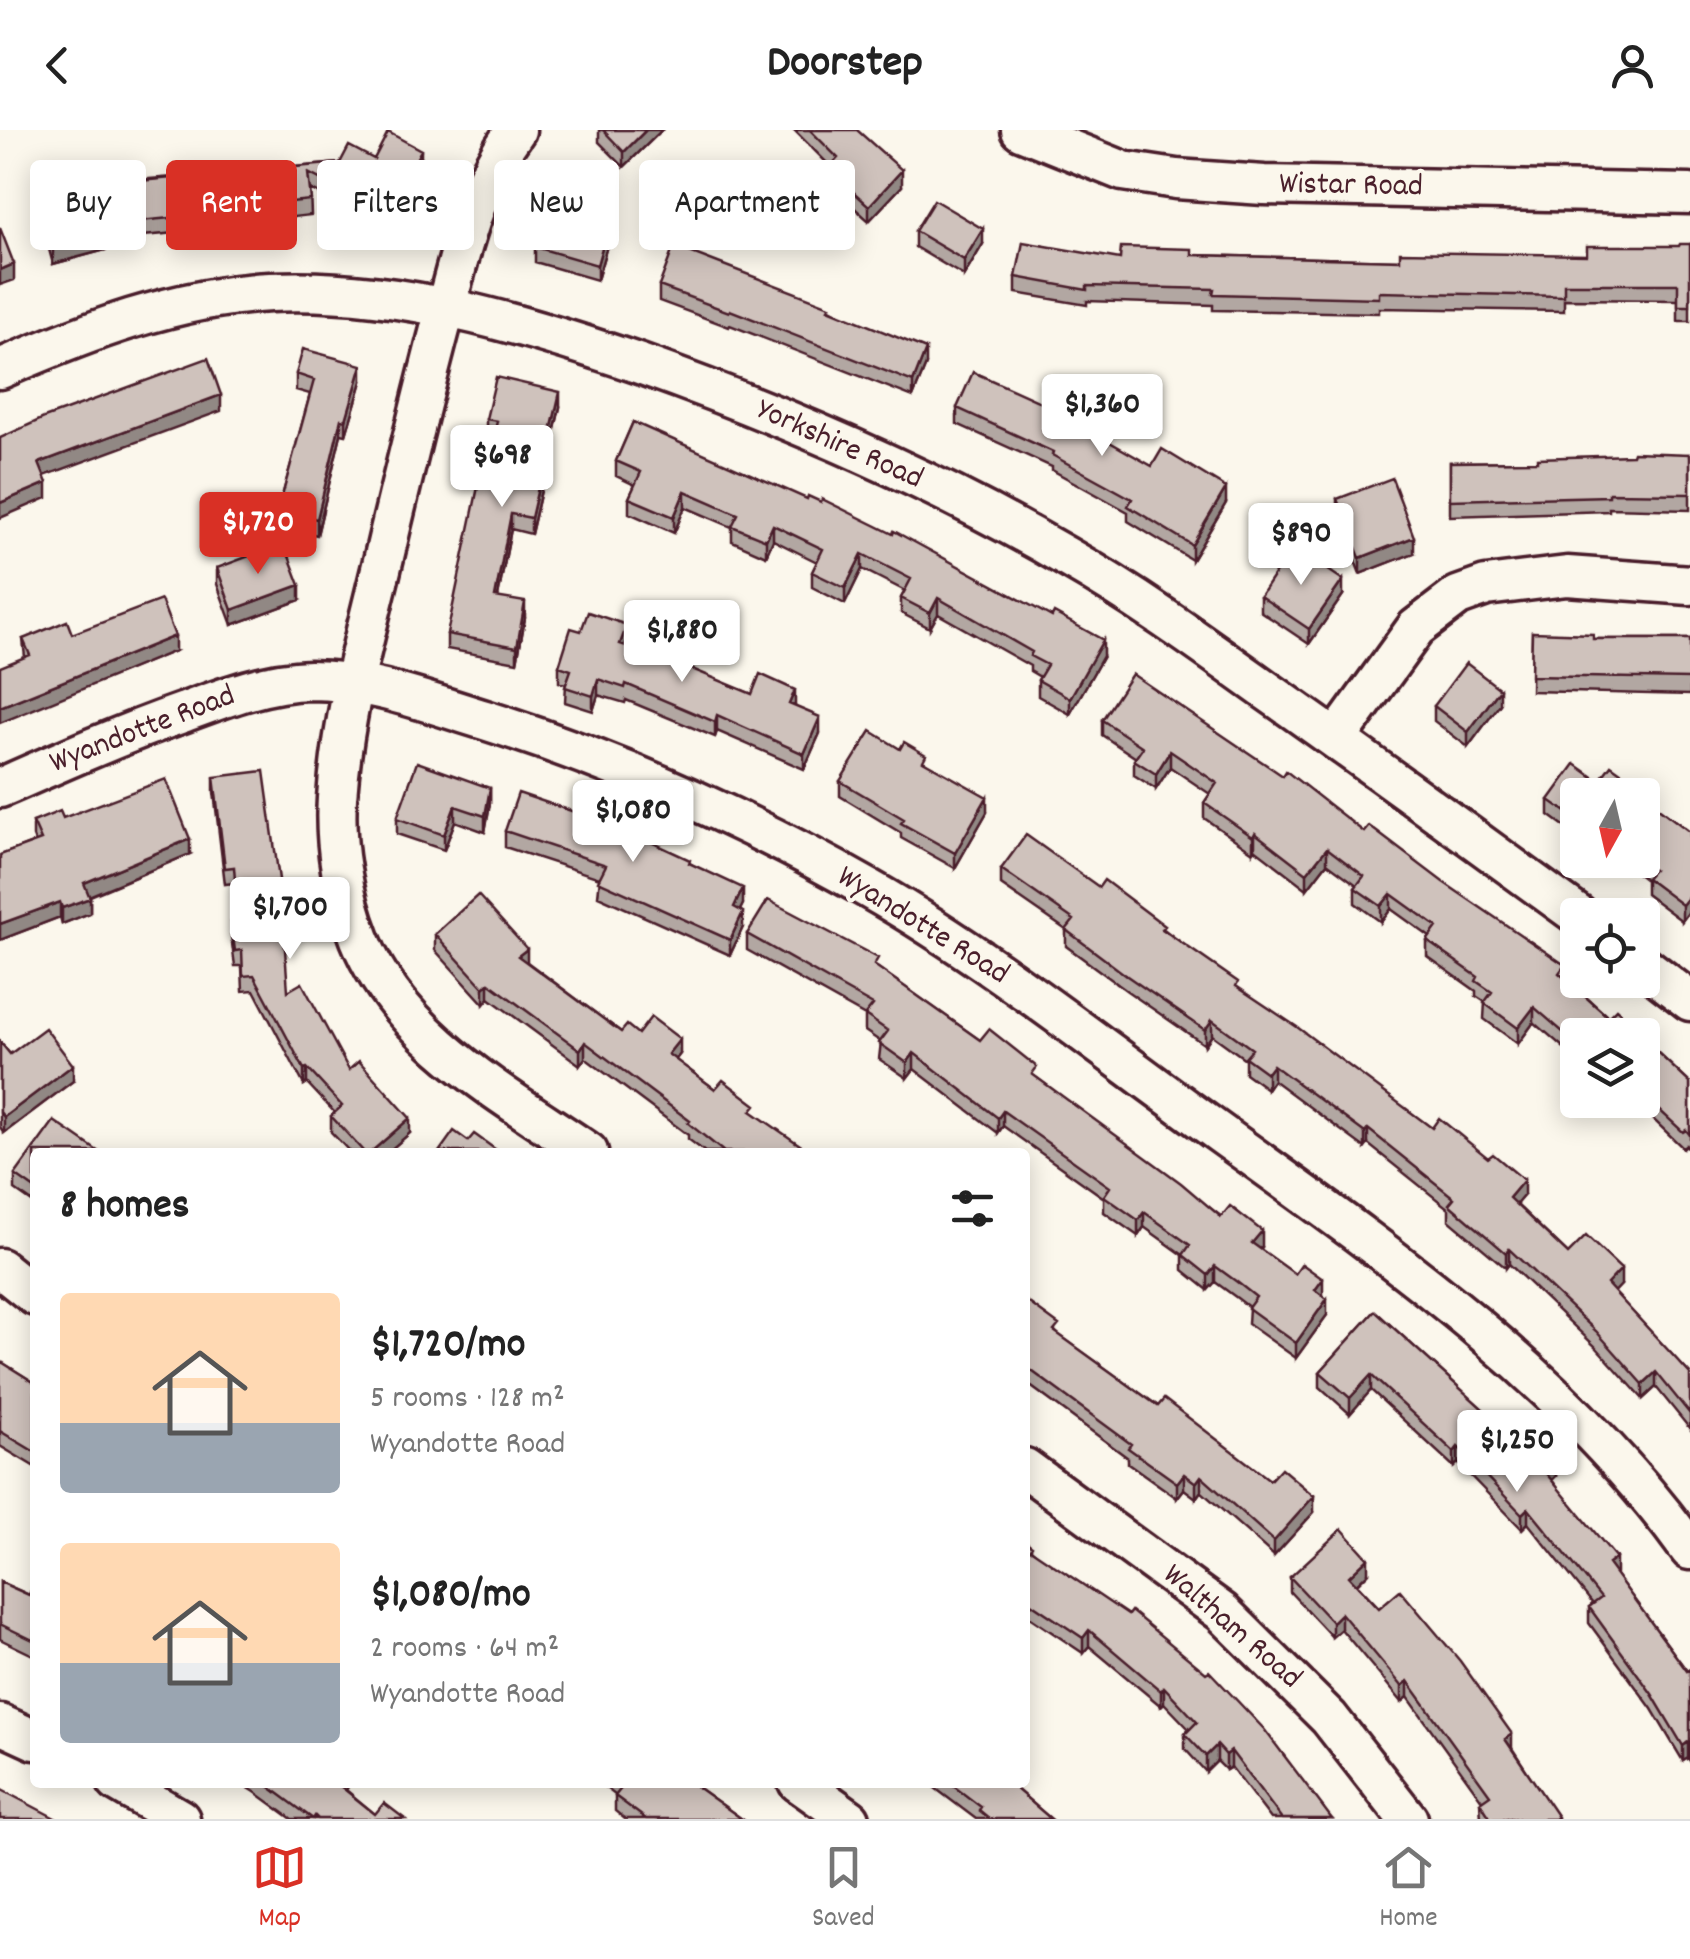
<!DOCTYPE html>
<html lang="en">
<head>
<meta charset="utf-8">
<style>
  body { margin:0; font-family:Dekko,sans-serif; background:#f2f2f2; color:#222; height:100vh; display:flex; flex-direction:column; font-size:38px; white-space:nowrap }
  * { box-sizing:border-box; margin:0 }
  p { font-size:32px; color:#767676 }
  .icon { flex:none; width:55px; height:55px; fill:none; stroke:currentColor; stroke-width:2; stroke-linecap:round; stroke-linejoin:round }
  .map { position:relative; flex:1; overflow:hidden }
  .sheet { position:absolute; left:30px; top:1018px; width:1000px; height:640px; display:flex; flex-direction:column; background:#fff; border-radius:10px; box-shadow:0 5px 25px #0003 }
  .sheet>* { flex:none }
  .banner { position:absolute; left:30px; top:30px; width:1000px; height:90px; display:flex; gap:20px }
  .needle { width:65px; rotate:188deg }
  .buttons { position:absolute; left:1560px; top:648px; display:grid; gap:20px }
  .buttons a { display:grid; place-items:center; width:100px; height:100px; border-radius:10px; background:#fff; box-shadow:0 5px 25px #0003; font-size:50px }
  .price { position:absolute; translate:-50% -85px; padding:0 22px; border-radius:10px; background:#fff; color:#222; font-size:32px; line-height:65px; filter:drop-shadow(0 2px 5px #0008) }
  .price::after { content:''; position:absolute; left:50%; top:60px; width:30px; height:22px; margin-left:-15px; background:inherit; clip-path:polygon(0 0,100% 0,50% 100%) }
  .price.active { background:#d93025; color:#fff }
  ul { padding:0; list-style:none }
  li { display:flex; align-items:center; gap:30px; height:250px; padding:0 30px }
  li span { display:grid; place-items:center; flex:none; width:280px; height:200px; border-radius:10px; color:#555 }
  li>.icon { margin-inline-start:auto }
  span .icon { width:120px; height:120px; fill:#fffc; stroke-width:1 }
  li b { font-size:42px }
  h2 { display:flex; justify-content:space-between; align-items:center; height:120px; padding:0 30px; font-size:42px }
  .pill { padding:0 35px; border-radius:10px; background:#fff; box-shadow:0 5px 25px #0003; font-size:35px; line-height:90px }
  .pill.active { background:#d93025; color:#fff }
  header { display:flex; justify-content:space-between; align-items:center; height:130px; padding:0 30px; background:#fff; font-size:45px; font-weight:700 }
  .tabs { display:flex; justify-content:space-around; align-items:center; height:140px; border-top:2px solid #e0e0e0; background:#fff; font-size:28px; color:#767676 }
  .tabs a { display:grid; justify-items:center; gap:5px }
  .tabs .active { color:#d93025 }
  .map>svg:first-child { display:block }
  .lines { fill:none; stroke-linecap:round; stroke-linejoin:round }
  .minor-casing { stroke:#4a1f2b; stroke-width:45 }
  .minor { stroke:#fbf7ec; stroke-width:38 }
  .wall { fill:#b2a7a2; stroke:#4a1f2b; stroke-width:2.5 }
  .shaded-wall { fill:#918884; stroke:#4a1f2b; stroke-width:2.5 }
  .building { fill:#cfc2bc; stroke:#4a1f2b; stroke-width:2.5 }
  .labels { text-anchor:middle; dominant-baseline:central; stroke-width:8; stroke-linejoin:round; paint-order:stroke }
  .street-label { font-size:32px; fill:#4a1f2b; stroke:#fbf7ec }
</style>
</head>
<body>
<header><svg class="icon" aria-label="back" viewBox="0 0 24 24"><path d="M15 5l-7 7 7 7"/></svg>Doorstep<svg class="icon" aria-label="person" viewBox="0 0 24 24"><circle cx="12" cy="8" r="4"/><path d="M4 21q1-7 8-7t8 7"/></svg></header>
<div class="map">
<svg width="1690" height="1689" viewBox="0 0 1690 1689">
  <rect width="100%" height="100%" fill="#fbf7ec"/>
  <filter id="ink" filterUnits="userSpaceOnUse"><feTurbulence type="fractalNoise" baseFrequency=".01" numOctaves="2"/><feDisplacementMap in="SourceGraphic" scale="20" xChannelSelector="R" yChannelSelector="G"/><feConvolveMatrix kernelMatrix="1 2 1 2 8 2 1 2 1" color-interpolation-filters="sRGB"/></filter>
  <g filter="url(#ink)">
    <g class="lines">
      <g class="minor-casing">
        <path id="minor" d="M516,0c-42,57 -55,121 -73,188 -19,71 -36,142 -53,213 -20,89 -47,176 -53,267 -3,46 6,98 23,141 40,100 143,155 228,213
          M1021,0l102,41 53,8 88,6 426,9
          M0,239c86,-37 175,-72 270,-77 127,-6 251,31 370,72 146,52 291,114 425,192 69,39 134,86 198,132 106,74 210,151 315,227
          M1336,609l80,-111 42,-32 28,-10 81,-10 123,9
          M0,658c61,-27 122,-54 185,-76 40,-15 82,-31 125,-32 60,0 119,23 175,40 132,42 263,100 384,169 121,69 239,164 352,245 171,123 344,243 469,416
          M1642,834l48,37
          M0,1138l35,28
          M1025,1338l197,144 107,106 79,101
          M0,1594l35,16
          M117,1652l63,37
          M798,1652l52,37"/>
      </g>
      <use href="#minor" class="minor"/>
    </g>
    <path class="wall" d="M599,0h63l-38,37 -25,-25z
      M794,0h63l45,56 -33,35 -41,-37v-15l2,-3z
      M374,29l47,6 -34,65 -77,-41 1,26 -89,10v4l-102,9v8l-67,18 -10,-37v-15l36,-10 -1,-17 262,-22z
      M552,88l61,7 -16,55 -62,-18v-15z
      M915,101l68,13 -19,32 -49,-29z
      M1690,114v77h-12v-21l-114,-1v12l-185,-3v5l-166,-3v-5l-126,-4v4l-71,-12v-16l104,-18 72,-4 208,5 187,-5 92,-9z
      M659,156l171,23 96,56 -13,32 -183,-72 -1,2 -70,-26z
      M296,244l66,7 -16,54 -5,-1 -24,101 -39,-9v-15l32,-117 -14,-4z
      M560,277l-29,127 -20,-5 -13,68 27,21 -8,44 -70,-13v-15l47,-198 -8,-2v-15z
      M957,278l195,58 74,37 -34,57 -64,-39v-9l-76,-42v-3l-95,-43z
      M633,292l470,234 -33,58 -32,-18v-16l2,-3 -10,-6v-5l-92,-52 -8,14 -29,-15v-15l4,-7 -43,-22 -17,35 -33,-17v-15l5,-10 -44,-22 -7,16 -34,-15v-14l-47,-20 -11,26 -45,-20v-15l6,-13 -19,-9v-15z
      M1690,324v56l-81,-2v3l-159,5v-54l87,-1z
      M1337,369l77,54 -54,21 -23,-60z
      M217,438l83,32 -68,25 -15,-41z
      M1343,465l-34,49 -49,-33v-15z
      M581,501l46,9 -2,6 127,48 43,12 25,27 -16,36 -87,-38 -2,6 -89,-37 -1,3 -27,-8 -5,16 -28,-9 1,-18 -7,-2v-16z
      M1532,502l61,7h97v56l-159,-4z
      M72,504l103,17 -154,62 4,-56 -2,-18z
      M1500,574l-32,43 -34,-26v-15z
      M1102,590l262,112 201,146 43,39 28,10 -58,8v25l-44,-38 -16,22 -34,-25 1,-17 -9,-6v-5l-49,-35v-15l3,-4 -39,-28 -10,13 -26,-19v-15l2,-3 -30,-22 -20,26 -52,-40 -2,3 -49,-34v-15l6,-9 -40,-27 -14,22 -22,-14v-15l2,-2 -34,-23z
      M900,619l26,14 61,49 -32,56 -54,-30v-5l-61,-37v-15z
      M214,647l74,214 61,79 61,63 -22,19h-38l-19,-20v-16l4,-3 -28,-30 -3,2 -50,-95 -11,1 -1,-25h-7l-4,-30v-15l6,-1 -3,-37 -9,1 -11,-92z
      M1599,651l50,20 41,31v78l-8,11 -36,-27v-14l-26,-20h22l-64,-65v41l-29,-21v-15z
      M490,658v15l-5,29 -30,-11 -11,29 -47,-16v-16z
      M63,688l127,36 -100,42v17l-28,11 -2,-7 -60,23v-85l35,-13 -2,-5v-15z
      M505,701l185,32 53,41 -3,6 3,17 -13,28 -132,-59 2,-18 -95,-31z
      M1001,739l98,18 66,43 73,58 286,207 -8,9 52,50 53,31 -7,7 76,82v55l-34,-42 -13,12 -47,-52 -87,-83 -3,4 -57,-48v-11l-81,-65 -3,4 -92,-68 -6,9 -22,-16v-14l-33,-24 -7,10 -78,-54 -61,-45v-16l-65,-45z
      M435,804l92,28 94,70 17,2 42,20 -5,6 40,29 95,63h-105l-17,-13v-4l-103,-77 -5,7 -91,-67 -5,6 -49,-54z
      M747,804l131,34 102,72 57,38 225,169 -2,2 63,46 4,20 -31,43 -48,-34 1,-17 -12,-9 -22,-16 -7,8 -25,-20v-15l-39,-28 -6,9 -34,-24v-14l-101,-72 -5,7 -84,-64 -7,9 -28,-19 2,-17 -16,-11v-15l-118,-66z
      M1642,908l48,45v67l-4,-5 -3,3 -50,-48h9z
      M0,912l10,12 63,27 -69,52 -4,-6z
      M35,1022v52l-20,-14v-15z
      M1025,1170l34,35 99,71 156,106 -40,44 -73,-65 -5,7 -12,-9 -7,9 -49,-35v-5l-103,-76z
      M1375,1181l181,165 -4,4 63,94 72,97 3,-2v92l-2,-3 -5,3 -31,-52 -63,-86v-16l4,-3 -65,-81 -6,6 -64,-66 -4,4 -83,-77 -21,24 -30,-27v-15z
      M0,1231l35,22v84l-35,-21z
      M1025,1411l7,9 300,269h-61l-40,-52 -5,3 -9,-9 -11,11 -21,-23v-15l4,-5 -25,-26 -3,3 -72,-60 -6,7 -58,-39z
      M1368,1443l-11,11 155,164 46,71h-77l-1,-17 2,-2 -74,-103 -6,5 -61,-73 -9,8 -42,-45v-15z
      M0,1452l29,13 6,-13v74l-35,-17z
      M239,1652h111l-4,8 29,24 30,5h-113l-37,-27z
      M598,1652h92l52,37h-117l-10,-8v-16z
      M927,1652h81l43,37h-75z"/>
    <path class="shaded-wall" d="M646,0h16l-38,37v-15z
      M421,20v15l-34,65v-16z
      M902,40v16l-33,35v-15z
      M613,79v16l-16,55v-15z
      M983,99v15l-19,32v-16z
      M120,101v15l-67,18v-15z
      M14,134v16l-14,5v-15z
      M926,219v16l-13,32v-15z
      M362,235v16l-16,54v-15z
      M560,262v15l-29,127v-16z
      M221,265v16l-182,67v-15z
      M341,289v15l-24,101v-16z
      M47,353v15l-47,20v-15z
      M1226,358v15l-34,57v-15z
      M685,361v16l-11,26v-16z
      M511,384v15l-16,83v-15z
      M773,395v15l-7,16v-16z
      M1414,407v16l-54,21v-16z
      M862,424v15l-17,35v-16z
      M1343,450v15l-34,49v-15z
      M300,455v15l-68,25v-15z
      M938,468v16l-8,14v-15z
      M525,472v16l-8,44v-15z
      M627,495v15l-7,20v-16z
      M175,506v15l-175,72v-16z
      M1103,510v16l-33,58v-16z
      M598,549v16l-5,16v-15z
      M1500,559v15l-32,43v-15z
      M795,560v16l-6,-2z
      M717,585v16l-2,6v-15z
      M820,587v16l-16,36v-15z
      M1170,621v16l-14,22v-15z
      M490,658v15l-5,29v-16z
      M987,667v15l-32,56v-15z
      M455,676v15l-11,29v-15z
      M1255,703v16l-2,3v-15z
      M190,709v15l-106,44v-15z
      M1327,718v15l-20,26v-16z
      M743,758v16l-9,19v-16z
      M1391,764v15l-10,13v-16z
      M1690,765v15l-8,11v-16z
      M90,768v15l-28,11v-16z
      M60,772v15l-60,23v-16z
      M743,782v15l-13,28v-15z
      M527,819v15l-9,-8z
      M489,853v15l-5,6v-16z
      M1534,877v15l-16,22v-16z
      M1212,890v15l-7,10v-15z
      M680,909v15l-12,16v-16z
      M585,912v16l-5,7v-15z
      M914,923v16l-7,9v-15z
      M73,935v16l-69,52v-16z
      M1273,935v15l-6,9v-16z
      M307,938v15l-3,2v-16z
      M1003,981v15l-5,7v-15z
      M410,988v15l-22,19h-17z
      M1368,999v15l-3,4v-15z
      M1524,1050v15l-15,18v-15z
      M1144,1082v15l-6,9v-16z
      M1262,1101v16l-10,12v-16z
      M1509,1119v15l-3,4v-15z
      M1215,1136v16l-7,8v-15z
      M1621,1139v16l-14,15v-16z
      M1323,1149v16l-8,11v-16z
      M1327,1169v16l-31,43v-15z
      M1656,1242v15l-13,12v-15z
      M1371,1245v15l-21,24v-16z
      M1458,1317v16l-4,4v-15z
      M1556,1331v15l-11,11v-15z
      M1184,1344v15l-7,9v-15z
      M1201,1346v15l-5,7v-15z
      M1314,1366v16l-40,44v-15z
      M1528,1378v15l-6,6v-15z
      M1368,1428v15l-19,18v-15z
      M1616,1428v15l-8,7v-16z
      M1341,1483v16l-9,8v-15z
      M1089,1500v16l-6,7v-15z
      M1408,1551v16l-6,5v-16z
      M1164,1557v16l-3,3v-15z
      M1512,1604v15l-7,-10z
      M1688,1612v16l-5,3v-15z
      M1217,1615v16l-11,11v-16z
      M1231,1621v16l-5,3v-15z
      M340,1652h10v2l-11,16v-15z"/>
    <path class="building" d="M603,0h43l-22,22z
      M810,0h47l45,40 -33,36 -41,-37 10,-11z
      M388,2l33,18 -34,64 -79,-41 3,27 -89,9v4l-104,10 2,8 -67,18 -10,-37 40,-11 -5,-16 28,-8 1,7 233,-21 9,-17 25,13z
      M565,66l48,13 -16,56 -62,-18 10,-33 7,4z
      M934,70l49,29 -19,31 -49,-29z
      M0,98l14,36 -14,6z
      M1023,112l97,17 1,-12 71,2v6l208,5v-8l187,3v-9h92l1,-2h10v62h-12v-22h-114v12l-185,-4v6l-166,-4 1,-5 -127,-3v4l-71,-13z
      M674,116l156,60 -2,3 98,40 -13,33 -183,-72 -1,2 -70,-26z
      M303,219l59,16 -16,55 -5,-1 -24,100 -39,-8 36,-131 -18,-6z
      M208,228l13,37 -182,68 8,20 -47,20v-65l44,-20z
      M973,242l63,28 116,66 10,-17 64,39 -34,57 -64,-39 4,-7 -80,-44 1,-3 -96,-44z
      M496,247l64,15 -29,126 -20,-4 -16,83 30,5 -8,45 -70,-13 36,-171 5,1 9,-43 -11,-2z
      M633,292l174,77 1,-3 13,6 1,-3 71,35 1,-3 158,86 2,-4 49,27 -33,58 -32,-18 9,-15 -17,-9 2,-4 -94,-54 -8,15 -29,-15 10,-19 -49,-25 -17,34 -33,-16 11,-23 -50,-24 -7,15 -34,-14 6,-12 -53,-23 -11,26 -45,-19 12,-26 -25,-11z
      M1633,322l57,2v40l-81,-1v3l-159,4v-38l87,-1v-3l95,-3z
      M1392,348l22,59 -54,21 -23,-59z
      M284,413l16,42 -68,25 -15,-42z
      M1293,416l50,34 -34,49 -49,-33z
      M161,470l14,36 -175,71v-40l30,-12 -7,-16 44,-18 5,13z
      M588,482l39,13 -7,19 53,17 79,33 8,-20 35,16 -6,14 31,13 -16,37 -87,-39 -2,7 -89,-38 -1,4 -27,-9 -5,17 -28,-9 6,-17 -12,-4 12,-38 10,3z
      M1532,502l61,2v5h97v40l-159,-3z
      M1466,533l34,26 -32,43 -34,-26z
      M1132,544l151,102 3,-5 78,61 5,-6 74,56 122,83 -6,8 49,44 8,-8 20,18 -2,3 5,5h-61v10l-44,-38 -16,21 -34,-25 8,-11 -16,-11 2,-4 -51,-36 10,-14 -46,-33 -10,12 -26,-18 9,-12 -37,-28 -20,25 -52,-40 -2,4 -49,-34 13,-20 -47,-32 -14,23 -22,-14 9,-13 -41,-27z
      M871,601l29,18 4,-7 22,13 -3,6 64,36 -32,56 -54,-30 3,-4 -64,-38z
      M417,632l73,26 -5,28 -30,-10 -11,29 -47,-17z
      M1575,634l24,17 12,-16 38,27 -4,6 45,34v63l-8,10 -36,-27 7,-8 -13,-10h2v-65h-64v25l-29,-20z
      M264,641l17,123 7,97 14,-8 47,87 10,-9 51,57 -39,34h-7l-33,-36 11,-10 -35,-38 -3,1 -50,-94 -11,1 -1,-26 -7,1 -4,-30 7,-1 -4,-53 -9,1 -11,-91z
      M166,649l24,60 -106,44 6,15 -28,10 -2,-6 -60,22v-69l41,-15 -8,-18 27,-11 3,7z
      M518,663l101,34 71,33 -1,3 54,25 -9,19 9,5 -13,28 -132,-59 8,-16 -101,-34z
      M1026,705l73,52 5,-7 61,46 -3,3 76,53 -2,4 61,41 135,101 7,-10 49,40 5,-4 31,26 -15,18 59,56 18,-18 35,33 -14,15 83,90v40l-34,-42 -13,12 -47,-53 -87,-82 -3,4 -57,-49 5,-6 -86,-69 -3,4 -92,-68 -6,8 -22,-16 7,-8 -40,-29 -7,10 -78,-54 -61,-46 8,-10 -73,-51z
      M478,765l49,54 -9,7 103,76 6,-7 11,9 13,-17 29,22 -12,15 47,35 8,-9 33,25 -5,6 59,41h-86l-36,-29 2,-2 -105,-79 -5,8 -91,-67 -5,5 -49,-54z
      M768,770l110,58 -4,7 106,75 9,-11 48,38 -5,7 149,109 40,34 9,-11 32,25 -10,12 43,31 7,-10 21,15 -8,11 12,9 -31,44 -48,-35 8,-11 -19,-15 -22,-16 -7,9 -25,-20 7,-10 -46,-33 -6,8 -34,-24 6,-9 -107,-76 -5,7 -84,-65 -7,10 -28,-20 9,-12 -23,-16 8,-10 -126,-71z
      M45,898l28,37 -69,52 -4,-5v-70l10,12z
      M1642,908l48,45v52l-4,-5 -3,2 -41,-38z
      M54,991l45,31h-64v37l-20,-14z
      M454,1001l14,10 6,-7 25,18h-60z
      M1025,1170l34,25 -5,6 104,75 6,-7 106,81 11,-12 33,28 -40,45 -73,-65 -5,7 -12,-9 -7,9 -49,-35 3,-4 -106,-78z
      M1375,1181l153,139 9,-9 19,20 -11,11 71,86 -8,6 79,107 3,-2v77l-2,-4 -5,4 -31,-52 -63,-87 12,-9 -73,-90 -6,6 -64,-67 -4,5 -83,-77 -21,23 -30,-26z
      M0,1231l35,22v69l-35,-21z
      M1342,1399l26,29 -19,18 30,32 21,-18 60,71 52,73 -7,5 53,78 -3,2h-64l-11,-17 10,-7 -82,-114 -6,5 -61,-73 -9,9 -42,-45z
      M1025,1411l7,5 -2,3 98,66 3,-4 75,62 3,-2 55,58 68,90h-50l-51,-68 -5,4 -9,-10 -11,11 -21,-22 12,-12 -33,-35 -3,4 -72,-61 -6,8 -58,-39z
      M0,1452l29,13 6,-13v59l-35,-17z
      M263,1652h77l-1,3 36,29 9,-11 21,16h-87l-3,-3 -2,3z
      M619,1652h71l52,37h-96l-31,-23 8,-10z
      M948,1652h60l43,37h-61l-11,-9 2,-3z
      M0,1659l57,30h-57z"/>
  </g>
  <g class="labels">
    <g class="street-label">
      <text transform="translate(1351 57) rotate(1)">Wistar Road</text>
      <text transform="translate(839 316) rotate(24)">Yorkshire Road</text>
      <text transform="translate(143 601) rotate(-21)">Wyandotte Road</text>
      <text transform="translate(922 797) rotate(32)">Wyandotte Road</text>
      <text transform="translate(1231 1498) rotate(41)">Waltham Road</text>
    </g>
  </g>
</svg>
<div class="buttons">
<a><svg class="needle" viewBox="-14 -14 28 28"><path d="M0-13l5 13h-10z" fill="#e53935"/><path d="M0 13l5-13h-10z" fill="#767676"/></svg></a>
<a><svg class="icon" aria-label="locate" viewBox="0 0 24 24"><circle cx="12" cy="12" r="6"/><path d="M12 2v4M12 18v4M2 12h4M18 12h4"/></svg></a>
<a><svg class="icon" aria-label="layers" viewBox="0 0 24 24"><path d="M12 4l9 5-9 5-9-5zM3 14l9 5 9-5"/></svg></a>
</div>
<b class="price" style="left:1102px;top:329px">$1,360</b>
<b class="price" style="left:502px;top:380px">$698</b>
<b class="price active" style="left:258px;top:447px">$1,720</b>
<b class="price" style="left:1301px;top:458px">$890</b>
<b class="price" style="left:682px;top:555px">$1,880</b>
<b class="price" style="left:633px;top:735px">$1,080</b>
<b class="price" style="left:290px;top:832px">$1,700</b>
<b class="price" style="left:1517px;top:1365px">$1,250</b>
<div class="banner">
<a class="pill">Buy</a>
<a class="pill active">Rent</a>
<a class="pill">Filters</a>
<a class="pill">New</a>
<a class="pill">Apartment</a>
</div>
<section class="sheet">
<h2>8 homes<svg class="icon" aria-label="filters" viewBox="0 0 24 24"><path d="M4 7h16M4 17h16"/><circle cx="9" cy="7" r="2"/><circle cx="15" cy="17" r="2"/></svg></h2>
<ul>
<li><span style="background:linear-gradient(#ffd9b3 65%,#9aa5b1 0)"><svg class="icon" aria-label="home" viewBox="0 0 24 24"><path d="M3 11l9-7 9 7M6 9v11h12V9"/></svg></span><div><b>$1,720/mo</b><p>5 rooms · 128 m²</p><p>Wyandotte Road</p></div></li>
<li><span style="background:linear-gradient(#ffd9b3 60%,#9aa5b1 0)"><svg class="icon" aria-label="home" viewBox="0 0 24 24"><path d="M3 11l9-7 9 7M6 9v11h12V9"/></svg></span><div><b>$1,080/mo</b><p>2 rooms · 64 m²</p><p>Wyandotte Road</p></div></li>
</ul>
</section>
</div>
<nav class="tabs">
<a class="active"><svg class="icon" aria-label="map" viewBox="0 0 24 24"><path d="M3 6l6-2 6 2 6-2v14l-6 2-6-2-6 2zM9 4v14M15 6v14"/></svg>Map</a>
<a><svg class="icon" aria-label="saved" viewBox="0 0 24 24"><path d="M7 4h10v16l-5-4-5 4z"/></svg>Saved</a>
<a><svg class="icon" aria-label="home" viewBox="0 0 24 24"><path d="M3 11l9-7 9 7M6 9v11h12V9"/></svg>Home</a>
</nav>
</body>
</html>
